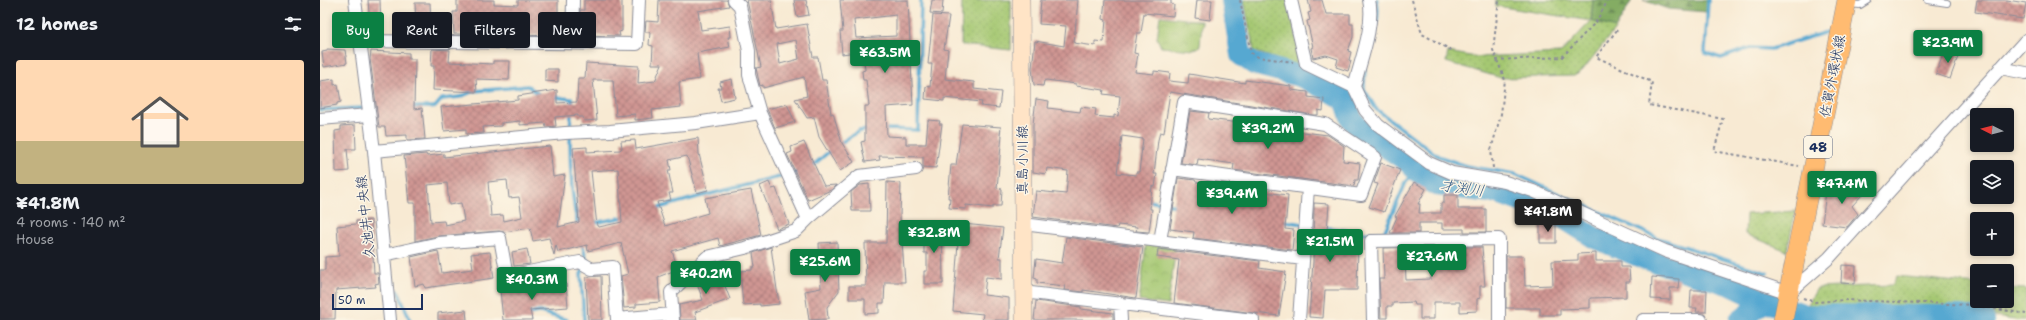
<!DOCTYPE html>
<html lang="en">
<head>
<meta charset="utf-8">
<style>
  body { margin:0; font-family:"Shantell Sans","Klee One",sans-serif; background:#20242c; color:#f1f3f6; height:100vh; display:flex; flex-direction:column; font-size:15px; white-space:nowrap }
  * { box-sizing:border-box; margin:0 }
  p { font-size:13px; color:#9ea1a6 }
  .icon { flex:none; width:22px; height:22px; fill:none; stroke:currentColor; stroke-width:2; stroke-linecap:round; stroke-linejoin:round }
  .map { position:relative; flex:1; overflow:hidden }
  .sheet { display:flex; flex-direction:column; background:#171b24; width:320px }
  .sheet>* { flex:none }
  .banner { position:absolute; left:12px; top:12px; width:380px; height:36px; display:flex; gap:8px }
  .needle { width:26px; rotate:276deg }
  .fabs { position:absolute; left:1650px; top:108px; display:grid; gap:8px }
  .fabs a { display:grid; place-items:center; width:44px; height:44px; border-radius:4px; background:#171b24; box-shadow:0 2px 6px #0003; font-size:20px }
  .scale { position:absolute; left:12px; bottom:10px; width:91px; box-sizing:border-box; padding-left:4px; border:2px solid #1b2f5e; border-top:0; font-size:11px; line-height:14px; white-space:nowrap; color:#1b2f5e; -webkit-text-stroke:3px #fcf5e5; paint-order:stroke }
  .price { position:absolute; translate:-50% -34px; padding:0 9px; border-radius:4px; background:#0b8043; color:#fff; font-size:13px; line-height:26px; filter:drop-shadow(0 1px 2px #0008) }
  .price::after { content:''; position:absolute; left:50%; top:24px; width:12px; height:9px; margin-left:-6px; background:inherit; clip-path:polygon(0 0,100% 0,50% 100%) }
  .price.on { background:#222; color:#fff }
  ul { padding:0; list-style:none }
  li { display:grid; align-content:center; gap:8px; height:212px; padding:0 16px }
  li span { display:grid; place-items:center; height:124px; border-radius:4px; color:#555 }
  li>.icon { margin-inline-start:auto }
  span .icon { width:72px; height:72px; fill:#fffc; stroke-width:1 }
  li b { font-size:17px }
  h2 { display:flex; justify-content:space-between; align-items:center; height:48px; padding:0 16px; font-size:17px }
  .pill { padding:0 14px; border-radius:4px; background:#171b24; box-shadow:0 2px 6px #0003; font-size:14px; line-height:36px }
  .pill.on { background:#0b8043; color:#fff }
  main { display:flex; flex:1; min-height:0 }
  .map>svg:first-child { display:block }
  .grass { fill:url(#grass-dots); stroke:#607c68 }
  .forest { fill:url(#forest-firs); stroke:#506e61 }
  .park { fill:url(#park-crowns); stroke:#607c68 }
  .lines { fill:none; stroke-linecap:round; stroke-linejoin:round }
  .stream { stroke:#57a8d1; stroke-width:3.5 }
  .river { stroke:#57a8d1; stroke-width:22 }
  .building { fill:url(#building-cross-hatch); fill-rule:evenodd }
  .lane-casing { stroke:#8a8c98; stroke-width:8 }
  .street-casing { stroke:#8a8c98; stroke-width:14 }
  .secondary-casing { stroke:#8a8c98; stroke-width:18 }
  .primary-casing { stroke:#8a8c98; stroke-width:20 }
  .path { stroke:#8a8c98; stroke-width:2; stroke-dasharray:3 3; stroke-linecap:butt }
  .lane { stroke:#fff; stroke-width:6 }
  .street { stroke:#fff; stroke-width:12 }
  .secondary { stroke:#ffe4c6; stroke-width:17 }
  .primary { stroke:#ffbb71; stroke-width:19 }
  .labels { text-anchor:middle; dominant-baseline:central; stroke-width:3; stroke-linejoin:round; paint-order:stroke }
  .shield { fill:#fcf5e5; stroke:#5e6a86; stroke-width:1 }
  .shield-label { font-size:13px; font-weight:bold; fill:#1b2f5e }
  .street-label { font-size:14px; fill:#1b2f5e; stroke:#fcf5e5 }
  .water-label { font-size:15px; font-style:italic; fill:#305986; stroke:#fcf5e5 }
</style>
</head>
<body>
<main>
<section class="sheet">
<h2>12 homes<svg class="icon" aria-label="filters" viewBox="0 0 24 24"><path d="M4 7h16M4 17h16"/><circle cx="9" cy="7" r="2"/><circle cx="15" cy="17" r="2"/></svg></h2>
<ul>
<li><span style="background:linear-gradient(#ffd9b3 65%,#c2b280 0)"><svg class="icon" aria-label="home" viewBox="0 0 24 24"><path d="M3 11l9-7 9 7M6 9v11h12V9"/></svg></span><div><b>¥41.8M</b><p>4 rooms · 140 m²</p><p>House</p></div></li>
</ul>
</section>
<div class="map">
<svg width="1706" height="320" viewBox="0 0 1706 320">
  <defs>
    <pattern id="grass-dots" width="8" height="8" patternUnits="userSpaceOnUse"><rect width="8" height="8" fill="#a5c872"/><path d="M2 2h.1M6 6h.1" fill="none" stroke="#8dac65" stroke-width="1.8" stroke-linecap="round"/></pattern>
    <pattern id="forest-firs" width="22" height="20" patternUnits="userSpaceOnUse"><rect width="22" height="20" fill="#84ac64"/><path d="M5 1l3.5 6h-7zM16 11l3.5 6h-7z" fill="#6b8c56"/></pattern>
    <pattern id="park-crowns" width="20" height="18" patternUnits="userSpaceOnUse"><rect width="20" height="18" fill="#a5c872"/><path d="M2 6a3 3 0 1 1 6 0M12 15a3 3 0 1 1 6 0" fill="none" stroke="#8dac65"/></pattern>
    <pattern id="building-cross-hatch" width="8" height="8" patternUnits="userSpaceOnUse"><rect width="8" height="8" fill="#d09693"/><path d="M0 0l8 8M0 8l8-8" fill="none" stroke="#a87b7b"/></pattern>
  </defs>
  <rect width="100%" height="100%" fill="#fcf5e5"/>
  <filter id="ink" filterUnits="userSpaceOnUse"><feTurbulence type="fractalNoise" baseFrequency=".025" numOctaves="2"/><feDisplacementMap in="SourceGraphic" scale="8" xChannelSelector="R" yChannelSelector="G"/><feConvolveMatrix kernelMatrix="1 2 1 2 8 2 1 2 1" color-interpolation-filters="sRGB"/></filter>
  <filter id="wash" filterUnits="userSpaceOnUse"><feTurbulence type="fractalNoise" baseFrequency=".012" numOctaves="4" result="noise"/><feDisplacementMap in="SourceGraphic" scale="16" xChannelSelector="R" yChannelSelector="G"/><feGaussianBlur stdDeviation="0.9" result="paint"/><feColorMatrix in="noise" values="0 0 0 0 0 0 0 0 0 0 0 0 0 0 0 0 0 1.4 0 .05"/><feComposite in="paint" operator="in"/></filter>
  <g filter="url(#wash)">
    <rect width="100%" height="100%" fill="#f8ead3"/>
    <path class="grass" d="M642,0h49v50l-50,-5z
      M924,0h44l16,69 -50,-18z
      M1176,0h97l-2,21 25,7 -34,43 -8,5 -73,2 -55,-16 2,-10 28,5 85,-4 30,-32 -95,-15z
      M1476,211l-9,40 -42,-17 1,-20z
      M1577,276l80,8v17h30v-13l19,1v31h-11l-49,-8 -159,-6 10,-18 75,-3z"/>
    <path class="forest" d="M1273,0h39l-16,28 -25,-7z
      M1323,0h64v12l-39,-3z"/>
    <path class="park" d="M840,16l42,5 -2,25 -6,4 -33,-3 -4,-9z
      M826,244l30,4 -8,57 -29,-4z"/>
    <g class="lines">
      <path class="stream" d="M1388,0l-3,53 16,5 29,-10 21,1 59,-18
        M1050,50c5,-16 10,-34 7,-50
        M1045,69l-1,20 12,20 62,47 28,10 49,8 143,64 109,35
        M233,97l19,2v7
        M91,107h24l7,-8 18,-2 14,-6 54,-5 13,10
        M0,110l61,-3
        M251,112c-2,38 -1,78 7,115
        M563,129l35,1 3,-130
        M519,144l20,-13 9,-1
        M491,167l20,-17
        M828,201l29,5
        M335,209l43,-12 102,-25
        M962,221l36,5
        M273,223l33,-6
        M1004,227l38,6h22l22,-51 11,-11
        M262,243l5,19
        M78,291l12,29
        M207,314l13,-2 27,8
        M264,320l-3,-46 3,-6"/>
      <path class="river" d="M912,0l9,55 13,9 46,12 45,23 7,21 10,11 45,30 17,17 12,7 62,8 62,23 35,22 51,21 85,26 34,16 40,14 157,1 22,4
        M1420,320l25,-19"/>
    </g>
    <g id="blocks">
      <path class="building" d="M48,0h12l1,31 -14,1 -2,-19h4z
        M137,0h37v4l24,1v-5h40v36l-41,-1 -3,-1v-3h-22v3h-38l-1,-22h4z
        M264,0h38v31l-3,1 1,4 -40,-1v-25h4z
        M339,0h68l2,6 -31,5 3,19 29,-4 1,11h-3l2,10 -33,6 3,26 -21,3 2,25 -29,3 1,8 -18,2v-6l-19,2 -3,-36h-20l4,40 -13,1 -1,-4h-5v-2l-23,2 1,9 -10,1 -1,-4 -25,2v-4l-19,2v3l-18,1 1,6 -18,1v-5l-22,2 -3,-24 77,-7v-4l39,-6v13l20,-1 1,-24h7l1,-15 53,3 -1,17 17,-2 7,-17h-10l1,-18 -4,-1 1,-13h-5l1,-11 12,1z
        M427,0h24l5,29 31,-5 6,33h5l4,23h4l5,34 2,-1 9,30 12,19 -14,9 -21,-34 -5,-20 -7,1 -12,-19 12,-3 -3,-19 -41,11v-3l-3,1 -4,-18 5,-1zM476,40l3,19 -19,5 -3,-20z
        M474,0h12l3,15 -12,2z
        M520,0h68l5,105 -27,2 1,29 19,1v7h20l2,-24 12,1 -1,3h3l-6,44 -13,-1v-10l-44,-1 1,4 -15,2 -4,-20 4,-1v-35h4l-3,-26h-3l-1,-9 3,-1 -2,-19 -21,3 -2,-23h3zM576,15v21l-40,2 -2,-18z
        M612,0h11l-1,14 -12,-1z
        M721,0h37l-4,43 21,3v-5l9,1 2,-22 -3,-1 2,-19h66v4l3,1 -1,11 -29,-3 -3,20h-4l-3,20 4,1 -3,18 19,2v-3l16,2 -1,8 19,2 1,-9 56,9v-3l46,6v4l17,2v5l16,2 -1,12 -5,-1v5h-5l-143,-23 -6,41 -4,-1 -2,8 -4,34h3l-2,13 -3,-1 -2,23h2l-3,23 -13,-1 1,-4 -19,-2 -1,3 -84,-11 3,-26 30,3 2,-23 -21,-3 -1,6 -13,-2v-48l3,-25 13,2 -1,7 32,4 1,-5 15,2 -1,7 19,2v-3l4,1 2,-20 -17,-2 1,-4 -28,-4v-2l-30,-4 -2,1 -1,5 -9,-1 -2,-17 3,-27 29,5 2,-20 -27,-2zM802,136l21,3 -4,33h-3v3l-19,-2z
        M877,0h15l-2,20 -15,-2z
        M988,0h14l4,14h24v10h3v13l-5,14 3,1 -2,8 2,1 -3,10 -12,-4 2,-8 -12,-4 -13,3 -2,-10 2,-1 -6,-26 3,-1 -2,-7 3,-1z
        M1657,0h30l19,3 -3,16 -48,-7z
        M95,3h15l1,27 -10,1v-4h-5z
        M613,15l16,1 -5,33 4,1 -3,29 29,3v7l27,3 -2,16 -18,-2 1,-4 -38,-4v3l-19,-2 1,-13 4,1 2,-23h-4z
        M7,49l18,1 2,13 -23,4 -2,-15 5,-1z
        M112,49l18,1 -1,12 44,2v-3h17l-1,19 -33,-1 1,13 -44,-2 1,-24h-3z
        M1625,49l14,5 -9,25 -14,-5z
        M51,51l38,2v6h6l-1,50 8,-1 3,31 -18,1v-5l-21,1 -1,-9h-6l-9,-68z
        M225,69h13v13l-13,-1z
        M14,79v6l4,-1 3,18 -4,1v2l-17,3v-27z
        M412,79l3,19 -14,3 -3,-13h3l-1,-6z
        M467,104l8,18 -20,6 -8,-19z
        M870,111l19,2 -1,6 32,4v-5l55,9v4l33,4 16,11 -1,15 17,2 -2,17h-3l-1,6 -121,-16 1,-6 -36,-5 -1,6 -16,-2z
        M642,124l39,3 -1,8h2l-5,53 5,1 -1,17h-8v2l-27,-3v4l-17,-1 1,-10h-2l3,-33h5z
        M35,125l1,24h-9l2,22 -13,1 -1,-41 6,-1v-4z
        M378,138l1,16 9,36 -11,3 -10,-37 -18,4 2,10h-3l5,23h-4l2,7 -14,2 8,24 43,-13 -3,-15 46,-8 10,45 -41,11 -2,-8 -46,13 6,18 -20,8 2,25 -24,2v3l-12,1 -3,-32 7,-2 -7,-31 -33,8 -1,-6 -29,7 -2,-7 -2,10 -5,-17 -16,3 -3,-13 -26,4 -5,-1 -61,5 -23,5v-38h-6l-5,-47 22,-2 1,2 17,-2v3l106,-11 3,31 12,-2 -7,52 21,-5 -6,-74 14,-1v5l33,-2 2,-2 -1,-7 14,-1 1,9zM298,169l4,53 -23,5 -2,-1 -6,-55zM187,180l2,18 10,-1 3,20 -18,4 -1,-6 -12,1 -3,-34zM127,183l2,22 12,-2 3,18 -19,4 -1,-4 -13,1 -3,-37z
        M484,142l20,44 12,-1 -5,5 -23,10 -21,-46 5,-2 -1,-5z
        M1061,163l19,7 -16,42 -15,-5 9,-23 -4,-1z
        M858,178l17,2 1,2 18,2v2l74,9 -3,34 9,1 -2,20 -99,-12 1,-6 -24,-3z
        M1522,181l21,3 -1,11 -10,11 6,8 -11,13 -25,-3 4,-33 15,2z
        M449,182l3,7 4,-1 13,36 -12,5 -17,-43z
        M567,182l14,1 -1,33 5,66h-20l-1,21h-5v10l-14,1v-15h-16v-13h17l-1,-43h21z
        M1094,182l12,7 -8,15h2l-1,9h22v-10h3v-8h14v14h28v23h-22v-3h-22v-6h-23v10h-29l7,-16 -2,-1z
        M549,184l1,27h-18l-1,-19 9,-7z
        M994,203l15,1 -2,27 9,3 -1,10h23l-1,46h-32l-2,28 -14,-1 4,-55z
        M51,220l3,53h4l1,10 -4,1 1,3 -40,3 -1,29h-15v-49h5v-13l14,-1 -2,-30 19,-2v-3z
        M622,221l1,63h-19v-13h3v-18h-3v-10h4l-1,-21z
        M1220,223h16v20h-16z
        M643,224l40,4 -4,30h3v21l-16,-2 -2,18 25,3v22h-27l1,-6 -30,-3 6,-82h3z
        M746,237l77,10 -7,51 -53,-8v2l-19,-2 1,-4 -28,-3v-4l-3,-1 2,-19 26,4z
        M517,242l2,49 -12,16 1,12 -19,1 -4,-29 16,-3 -2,-45z
        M451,247l8,57 -19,2v-2l-17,1 -3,-34 12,-1v-3h3l-2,-14z
        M1122,247v3h22v-3h18l3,39h-5v12l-3,1v12l-17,1v-10h-26v17h-14v-14h-5l-1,-3 -21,1v3h-6v12h-6l-2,-39h5l-1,-31zM1111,258v21l-25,1 -1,-21z
        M207,249l3,15 -16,2 -2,-14z
        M838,249l102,12 -1,7 27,4 -7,44 -105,-13 5,-43 -22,-3z
        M118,251l4,22 31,-4 -2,-15 19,-2 4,26 -69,10 -1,-4 -9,2 -4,-29z
        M1276,253v8h25v6h8l1,15h-4v15l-36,1v10l-30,1v6h-20v-7h-34v-52h18l1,30 28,-1 -1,-24 26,-1v-6z
        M1522,265l14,1 -1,18 -14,-1z
        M398,268l12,31 -35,13 2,8h-17l-1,-15 24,-5 -8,-21 4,-3z
        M281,276l1,44h-14l-2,-43z
        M1332,277l27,2 -1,9h-8v12l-19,-1z
        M246,283l2,24 -38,3 2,10h-29l-3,-30 49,-3v-2z
        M1371,290h16l-1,22h-10l1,-4h-7z
        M716,301l45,6v2l32,4v7h-79z
        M146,310l1,10h-29v-7z"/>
    </g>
  </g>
  <g filter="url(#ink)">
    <use href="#blocks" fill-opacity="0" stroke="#8a8c98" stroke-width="1"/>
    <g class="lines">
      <g class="lane-casing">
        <path id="lane" d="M1608,0l19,3
          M1528,4l12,1 8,-5"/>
      </g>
      <g class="street-casing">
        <path id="street" d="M35,0l19,151 16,169
          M971,0l15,64 48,23 11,23 13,15 51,38 23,10 53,9 28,9 132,60 124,42 40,-35 197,-218
          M40,41l277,3 2,-44
          M252,43l1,-43
          M1680,68l26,5
          M1034,87c6,-25 21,-62 15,-87
          M0,119l49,-4
          M54,151l191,-18 45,-2 86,-8 64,-10
          M488,219l51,-43 57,-7
          M703,224l280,35
          M840,241l24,-139 141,22 50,33 -14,38 -189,-26
          M64,255l55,-12 61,-5 6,33 7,4 67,-13 12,7 21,-2 4,52 55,-5
          M703,292l230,28
          M800,303l1,17
          M353,320l-2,-28 36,-35 38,-9 51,-17 12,-12 -48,-106 -11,-38v-24l-9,-45 -6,-6
          M979,320l9,-132
          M1053,320l-2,-79 128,-2v81
          M1323,320h58"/>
      </g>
      <g class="secondary-casing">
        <path id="secondary" d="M701,0l3,320"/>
      </g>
      <g class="primary-casing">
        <path id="primary" d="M1463,320l64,-320"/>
      </g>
      <path class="path" d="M920,0l11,53 7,4 35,5
        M1092,0l10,34 31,17
        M1297,30l-21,27 56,25 -3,23 74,14 -9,32 85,15
        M1176,60l66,-3 34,-35 12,-22
        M1173,168l-2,-18 10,-36 4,-34 -12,-30 6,-50
        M1483,298l12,4 30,-2 129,5 52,9"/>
      <use href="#lane" class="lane"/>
      <use href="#street" class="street"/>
      <use href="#secondary" class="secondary"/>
      <use href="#primary" class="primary"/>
    </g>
  </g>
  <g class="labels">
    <rect class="shield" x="1484" y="136" width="28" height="22" rx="3"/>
    <g class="shield-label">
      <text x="1498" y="147">48</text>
    </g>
    <g class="street-label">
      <text transform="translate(1512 76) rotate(-79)">佐賀外環状線</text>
      <text transform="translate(702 160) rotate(-90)">真島小川線</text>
      <text transform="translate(45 217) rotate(-96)">久池井中央線</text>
    </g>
    <g class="water-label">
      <text transform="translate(1142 188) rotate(8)">才渕川</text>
    </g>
  </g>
</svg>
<div class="fabs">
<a><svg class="needle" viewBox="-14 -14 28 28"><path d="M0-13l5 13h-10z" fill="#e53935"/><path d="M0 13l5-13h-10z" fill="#9ea1a6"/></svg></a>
<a><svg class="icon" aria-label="layers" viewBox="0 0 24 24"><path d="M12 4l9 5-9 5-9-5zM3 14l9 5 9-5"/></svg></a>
<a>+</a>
<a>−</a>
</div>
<div class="scale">50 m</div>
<b class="price" style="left:1628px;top:64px">¥23.9M</b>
<b class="price" style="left:565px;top:74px">¥63.5M</b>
<b class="price" style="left:948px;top:150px">¥39.2M</b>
<b class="price" style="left:1522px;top:205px">¥47.4M</b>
<b class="price" style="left:912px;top:215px">¥39.4M</b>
<b class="price on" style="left:1228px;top:233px">¥41.8M</b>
<b class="price" style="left:614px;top:254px">¥32.8M</b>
<b class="price" style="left:1010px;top:263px">¥21.5M</b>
<b class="price" style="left:1112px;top:278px">¥27.6M</b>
<b class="price" style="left:505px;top:283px">¥25.6M</b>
<b class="price" style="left:386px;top:295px">¥40.2M</b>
<b class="price" style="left:212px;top:301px">¥40.3M</b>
<div class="banner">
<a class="pill on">Buy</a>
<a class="pill">Rent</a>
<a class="pill">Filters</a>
<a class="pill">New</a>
</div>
</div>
</main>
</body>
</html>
